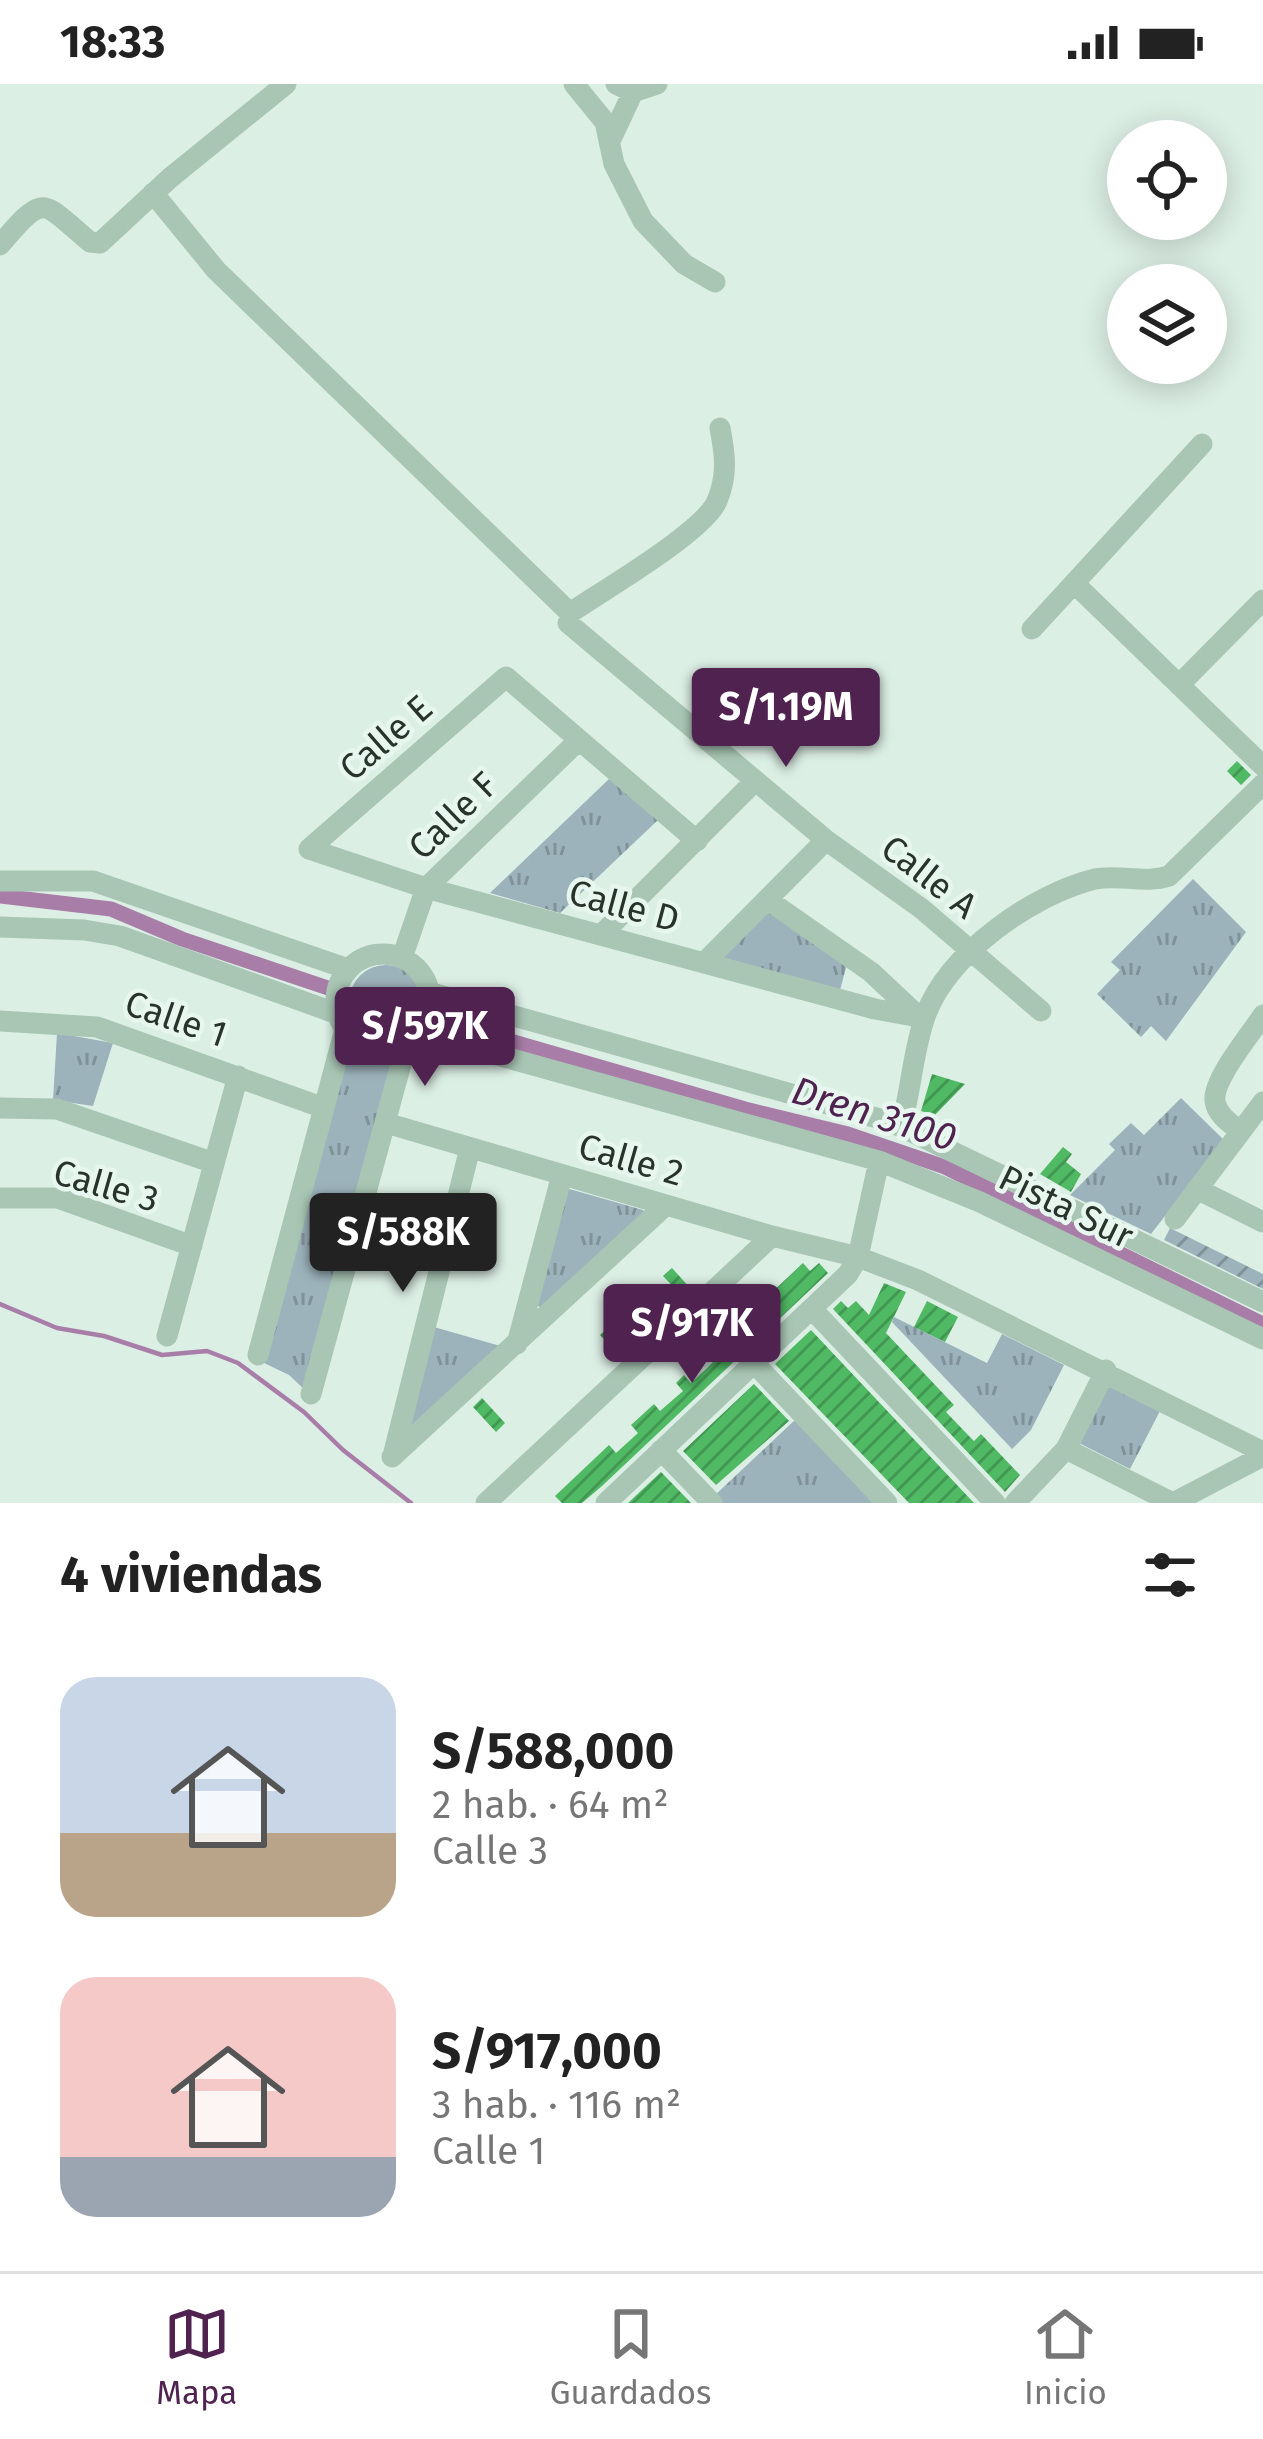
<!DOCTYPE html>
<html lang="es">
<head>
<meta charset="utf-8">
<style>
  body { margin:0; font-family:"Fira Sans",sans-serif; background:#f6f6f6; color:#222; height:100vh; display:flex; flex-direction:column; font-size:45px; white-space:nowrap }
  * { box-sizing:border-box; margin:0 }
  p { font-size:39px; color:#767676 }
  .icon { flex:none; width:66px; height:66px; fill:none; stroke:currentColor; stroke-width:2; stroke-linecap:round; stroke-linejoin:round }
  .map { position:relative; height:1419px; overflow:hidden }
  .details { display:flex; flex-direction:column; background:#fff; flex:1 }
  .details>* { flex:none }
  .controls { position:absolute; left:1107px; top:36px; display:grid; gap:24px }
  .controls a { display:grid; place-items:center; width:120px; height:120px; border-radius:50%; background:#fff; box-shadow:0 6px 30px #0003; font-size:60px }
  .price { position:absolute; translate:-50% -102px; padding:0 27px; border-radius:12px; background:#502250; color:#fff; font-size:39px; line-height:78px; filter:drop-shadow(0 3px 6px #0008) }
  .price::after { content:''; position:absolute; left:50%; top:72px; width:36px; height:27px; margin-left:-18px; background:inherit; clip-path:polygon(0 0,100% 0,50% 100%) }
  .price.selected { background:#222; color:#fff }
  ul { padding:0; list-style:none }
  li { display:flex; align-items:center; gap:36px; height:300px; padding:0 60px }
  li span { display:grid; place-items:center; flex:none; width:336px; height:240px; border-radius:36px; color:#555 }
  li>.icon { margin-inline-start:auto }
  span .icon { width:144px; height:144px; fill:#fffc; stroke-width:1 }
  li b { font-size:51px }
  h2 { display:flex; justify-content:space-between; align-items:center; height:144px; padding:0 60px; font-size:51px }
  .status { display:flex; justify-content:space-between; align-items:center; height:84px; padding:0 60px; background:#fff; direction:ltr }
  .status svg { height:33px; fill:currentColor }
  .tabs { display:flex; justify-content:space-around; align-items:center; height:168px; border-top:3px solid #e0e0e0; background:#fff; font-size:33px; color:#767676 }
  .tabs a { display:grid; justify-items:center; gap:6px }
  .tabs .selected { color:#502250 }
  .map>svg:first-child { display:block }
  .grass { fill:url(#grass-tufts) }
  .garden { fill:url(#garden-furrows) }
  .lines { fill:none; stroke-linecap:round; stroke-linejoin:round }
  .stream { stroke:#a87ea9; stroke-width:4.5 }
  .canal { stroke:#a87ea9; stroke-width:15 }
  .building { fill:url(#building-hatch) }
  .minor { stroke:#a9c6b4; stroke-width:21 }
  .labels { text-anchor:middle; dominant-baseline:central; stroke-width:9; stroke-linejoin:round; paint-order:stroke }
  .street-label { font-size:36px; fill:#28332b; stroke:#e7f7ef }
  .water-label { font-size:39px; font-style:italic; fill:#502250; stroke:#e7f7ef }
</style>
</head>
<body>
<div class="status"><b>18:33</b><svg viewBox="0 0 49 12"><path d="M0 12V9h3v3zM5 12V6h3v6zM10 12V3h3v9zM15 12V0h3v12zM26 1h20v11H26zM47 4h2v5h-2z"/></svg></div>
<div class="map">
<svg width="1263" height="1419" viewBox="0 0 1263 1419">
  <defs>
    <pattern id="grass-tufts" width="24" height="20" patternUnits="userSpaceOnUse" patternTransform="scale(3)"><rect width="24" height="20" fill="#9db3bc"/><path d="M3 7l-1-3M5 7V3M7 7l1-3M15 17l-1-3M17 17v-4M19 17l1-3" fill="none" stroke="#809299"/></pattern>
    <pattern id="garden-furrows" width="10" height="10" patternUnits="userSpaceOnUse" patternTransform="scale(3)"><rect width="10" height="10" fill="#9db3bc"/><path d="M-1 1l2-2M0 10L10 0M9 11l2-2" fill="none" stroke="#809299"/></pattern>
    <pattern id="building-hatch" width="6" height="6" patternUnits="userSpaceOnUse" patternTransform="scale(3)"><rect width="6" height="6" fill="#50b964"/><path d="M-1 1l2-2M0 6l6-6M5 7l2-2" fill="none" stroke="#429753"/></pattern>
  </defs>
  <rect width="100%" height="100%" fill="#dcefe5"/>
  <path class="grass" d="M609,695l49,41 -98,93 -70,-20z
    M1193,795l53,53 -80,109 -15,-15 -10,11 -44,-43 23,-24 -9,-8z
    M765,827h6l76,53 -8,30 -116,-36z
    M349 918a37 37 0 1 1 74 0a37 37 0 1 1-74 0Z
    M57,949l56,10 -20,63 -40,-6z
    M350,959l20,11h26l-91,336 -16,-15 -27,-13z
    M1181,1014l43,42 -73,94 -81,-39 45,-45 -6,-6 22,-21 13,12z
    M566,1104l77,22 3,4 -105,94 -4,-3z
    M894,1233l93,46 15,-29 62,31 -33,65 -19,19 -120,-127z
    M434,1243l70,20 -97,83z
    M1108,1301l52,26 -30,58 -51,-26z
    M797,1334l81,85h-158l-6,-7z"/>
  <path class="garden" d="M1170,1144l93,46v15l-99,-49z"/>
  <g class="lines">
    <path class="stream" d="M0,1220l57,24 47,8 58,19 45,-4 31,12 66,49 39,38 68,53"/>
    <path class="canal" d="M0,812l111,13 71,30 146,49
      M445,938l300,87 103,25 97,33 318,157"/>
  </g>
  <path class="building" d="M1237,677l14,14 -10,10 -14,-14z
    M932,990l33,10 -30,31 -14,-4z
    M1063,1063l9,7 -6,8 15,12 -10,18 -31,-18z
    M803,1179l7,8 9,-8 9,10 -226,213 -20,17h-20l-7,-7 54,-51 7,8 22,-20 -7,-8 23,-21 6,7 23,-20 -7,-8 8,-8 7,8 14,-13 15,-15 -7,-7 15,-15 8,8 7,-7 15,-14 -7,-8z
    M672,1184l19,21 -8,8 -20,-21z
    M884,1199l22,9 -20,41 68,72 -8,7 21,22 7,7 7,-7 39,41 -15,17 -172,-183 8,-8 7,7 8,-7 13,14z
    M637,1216l19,20 -37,35 -19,-20z
    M927,1217l31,16 -13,25 -31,-15z
    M811,1246l163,173h-65l-134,-139z
    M754,1300l35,37 -73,64 -33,-34z
    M482,1314l23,25 -9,9 -23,-25z
    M661,1388l30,31h-63z"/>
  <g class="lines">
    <path class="minor" d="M574,0l31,38 9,42 29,57 41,43 31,18
      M616,0l17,8 24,-8
      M611,55l22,-47
      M153,109l63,77 354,343c32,-22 134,-81 147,-112 11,-26 8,-47 3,-73
      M0,161c46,-54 41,-44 90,-3l10,1 70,-65 116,-94
      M1075,500l188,182
      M568,539l258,217 96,69 119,102
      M1032,545l170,-185
      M1179,601l84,-85
      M309,765l117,39 449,121 49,9
      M309,765l197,-172 191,164
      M0,797h93l255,88
      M768,816l103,72 48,45
      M0,843l84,3 36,6 218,78
      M603,849l152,-152
      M336 917a47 47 0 1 1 94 0a47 47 0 1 1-94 0Z
      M402,874l24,-70 153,-148
      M704,879l122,-123
      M429,908l462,130 372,180
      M0,937l97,6 227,81
      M418,949l461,128 101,41 283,137
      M0,1024l57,1 157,54
      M891,1038l13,-8c8,-32 10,-68 22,-100 23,-61 107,-120 169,-135 25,-5 50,5 74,-3l94,-92
      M386,1039l386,113 86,21 60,23 345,172
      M1240,1047c-10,-8 -23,-16 -25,-30 -3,-21 36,-67 48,-86
      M1197,1105l66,33
      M0,1114h58l134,48
      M1175,1135l88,-117
      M812,1225l183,194
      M167,1252l71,-260
      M517,1260l45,-169
      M258,1271l87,-326
      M753,1278l134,141
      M311,1310l96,-352
      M1066,1365l107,54
      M661,1366l51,53
      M393,1372l77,-308
      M392,1373l274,-252
      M486,1419l286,-267
      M606,1419l242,-229 10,-17 21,-96
      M1015,1419l51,-54 40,-79
      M1173,1419l90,-47"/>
  </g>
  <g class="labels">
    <g class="street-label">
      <text transform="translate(386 654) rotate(-41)">Calle E</text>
      <text transform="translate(453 732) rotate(-44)">Calle F</text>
      <text transform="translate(929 793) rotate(38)">Calle A</text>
      <text transform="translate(624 822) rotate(15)">Calle D</text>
      <text transform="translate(176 935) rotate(19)">Calle 1</text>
      <text transform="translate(631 1076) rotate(16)">Calle 2</text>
      <text transform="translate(106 1102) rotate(16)">Calle 3</text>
      <text transform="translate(1066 1123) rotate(26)">Pista Sur</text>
    </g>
    <g class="water-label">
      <text transform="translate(874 1030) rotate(17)">Dren 3100</text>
    </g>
  </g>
</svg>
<div class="controls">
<a><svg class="icon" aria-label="locate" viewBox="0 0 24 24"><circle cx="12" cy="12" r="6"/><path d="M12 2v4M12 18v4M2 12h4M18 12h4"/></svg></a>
<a><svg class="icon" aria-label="layers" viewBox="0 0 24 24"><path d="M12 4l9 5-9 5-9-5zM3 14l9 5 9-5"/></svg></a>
</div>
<b class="price" style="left:786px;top:686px">S/1.19M</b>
<b class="price" style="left:425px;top:1005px">S/597K</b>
<b class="price selected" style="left:403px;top:1211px">S/588K</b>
<b class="price" style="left:692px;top:1302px">S/917K</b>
</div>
<section class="details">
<h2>4 viviendas<svg class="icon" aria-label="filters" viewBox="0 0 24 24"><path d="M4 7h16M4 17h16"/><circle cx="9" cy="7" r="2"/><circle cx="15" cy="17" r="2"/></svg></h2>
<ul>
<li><span style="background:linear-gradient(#c9d6e8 65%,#b9a48a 0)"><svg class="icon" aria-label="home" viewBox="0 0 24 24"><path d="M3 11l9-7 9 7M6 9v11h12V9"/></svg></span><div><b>S/588,000</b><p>2 hab. · 64 m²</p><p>Calle 3</p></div></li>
<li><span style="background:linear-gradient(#f6c9c9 75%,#9aa5b1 0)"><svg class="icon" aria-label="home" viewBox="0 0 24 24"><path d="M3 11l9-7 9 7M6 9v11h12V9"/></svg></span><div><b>S/917,000</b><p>3 hab. · 116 m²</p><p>Calle 1</p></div></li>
</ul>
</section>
<nav class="tabs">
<a class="selected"><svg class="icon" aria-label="map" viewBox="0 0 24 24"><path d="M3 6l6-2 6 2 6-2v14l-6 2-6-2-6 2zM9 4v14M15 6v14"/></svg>Mapa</a>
<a><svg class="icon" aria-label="saved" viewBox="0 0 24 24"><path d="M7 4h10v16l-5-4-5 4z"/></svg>Guardados</a>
<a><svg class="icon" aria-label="home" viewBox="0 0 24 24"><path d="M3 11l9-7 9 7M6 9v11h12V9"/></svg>Inicio</a>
</nav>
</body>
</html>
